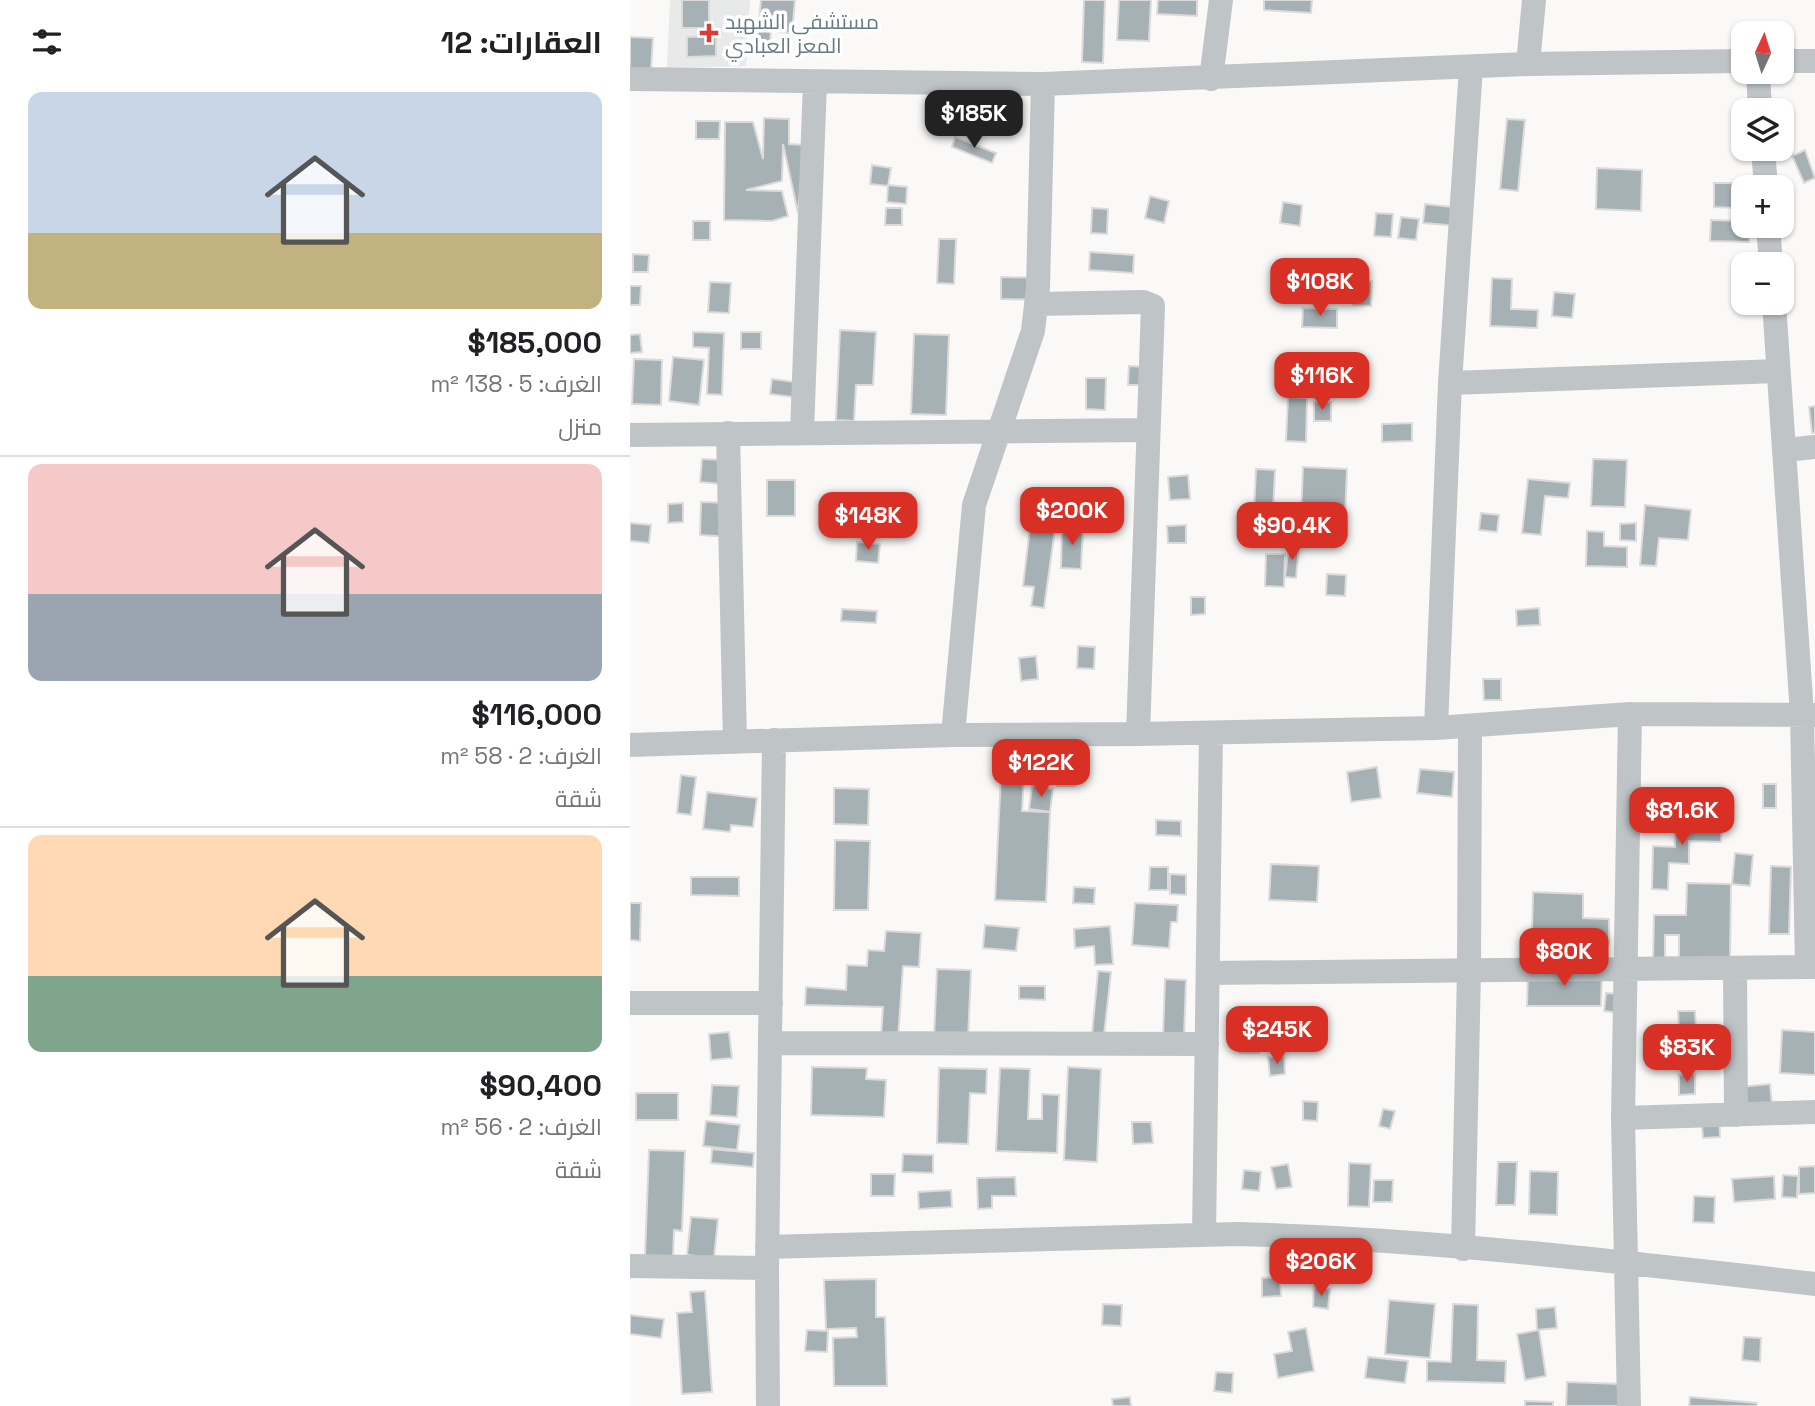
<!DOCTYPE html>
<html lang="ar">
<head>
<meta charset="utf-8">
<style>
  body { margin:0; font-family:"Space Grotesk",Cairo,sans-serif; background:#f6f6f6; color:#202124; direction:rtl; height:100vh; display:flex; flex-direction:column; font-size:26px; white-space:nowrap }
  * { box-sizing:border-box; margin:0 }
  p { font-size:23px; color:#757577 }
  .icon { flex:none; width:38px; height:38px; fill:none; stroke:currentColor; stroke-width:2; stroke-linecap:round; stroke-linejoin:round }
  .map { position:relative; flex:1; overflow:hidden; direction:ltr }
  .sheet { display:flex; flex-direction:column; background:#fff; width:630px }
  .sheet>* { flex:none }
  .needle { width:46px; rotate:4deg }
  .buttons { position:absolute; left:1101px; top:21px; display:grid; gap:14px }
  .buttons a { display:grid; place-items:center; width:63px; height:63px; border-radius:14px; background:#fff; box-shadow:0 2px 5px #0004; font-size:35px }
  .price { position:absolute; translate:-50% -60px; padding:0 16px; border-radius:14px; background:#d93025; color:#fff; font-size:23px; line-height:46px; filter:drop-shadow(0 2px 4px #0008) }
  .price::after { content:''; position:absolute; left:50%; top:42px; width:21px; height:16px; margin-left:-10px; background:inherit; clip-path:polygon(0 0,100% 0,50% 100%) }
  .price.active { background:#222; color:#fff }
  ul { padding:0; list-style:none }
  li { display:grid; align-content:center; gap:14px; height:371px; padding:0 28px }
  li+li { border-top:2px solid #e0e0e0 }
  li span { display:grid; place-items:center; height:217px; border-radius:14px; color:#555 }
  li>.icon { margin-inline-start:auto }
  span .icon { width:126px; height:126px; fill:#fffc; stroke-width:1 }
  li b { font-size:30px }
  h2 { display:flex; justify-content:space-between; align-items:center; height:84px; padding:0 28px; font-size:30px }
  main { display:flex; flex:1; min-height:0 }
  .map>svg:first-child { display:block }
  .built { fill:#e8e9e9 }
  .building { fill:#a6b1b5; stroke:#dcdbda; stroke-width:2 }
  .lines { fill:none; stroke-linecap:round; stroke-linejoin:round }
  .minor { stroke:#bfc5c7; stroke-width:24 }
  .poi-dot { fill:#db3d36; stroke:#fff; stroke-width:2.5 }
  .labels { text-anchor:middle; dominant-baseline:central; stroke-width:7; stroke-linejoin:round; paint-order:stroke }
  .poi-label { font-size:21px; fill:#667a81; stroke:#fff; text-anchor:start }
</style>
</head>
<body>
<main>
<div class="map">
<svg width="1185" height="1406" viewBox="0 0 1185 1406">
  <rect width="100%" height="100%" fill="#faf9f8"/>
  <path class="built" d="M40,0h80l-4,66 -79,2z"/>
  <path class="building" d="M52,0h27v28h-27z
    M131,0h34l-3,33 -21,-2 -2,21 -13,-1z
    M454,0h21l-2,63 -21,-1z
    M489,0h32l-2,41 -32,-1z
    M528,0h39v16l-40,-2z
    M634,0h48l-1,13 -47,-3z
    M86,36v20l-29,1v-20z
    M0,37l23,1 -2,32 -21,-1z
    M134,118l25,1v25l15,1 -6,68 -15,-69 -1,37 -36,9 36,1 6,25 -16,5 -48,-1 1,-98h28l10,37z
    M877,119l18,1 -7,71 -18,-2z
    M66,121h24l-1,18h-23z
    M325,137l41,16 -4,10 -40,-16z
    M1175,150l10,28 -11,5 -12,-27z
    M242,165l19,3 -3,18 -18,-2z
    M967,168l45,2 -1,41 -45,-2z
    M1084,183h20v25l-20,-1z
    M258,185l19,2 -1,17 -19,-2z
    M520,196l19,5 -5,22 -19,-5z
    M653,202l19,3 -2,21 -20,-3z
    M795,204l36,4 -2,18 -36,-3z
    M256,208h16v17h-17z
    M462,208l16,1 -1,25 -16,-1z
    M746,213l17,1 -2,23 -17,-1z
    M771,217l18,2 -3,21 -18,-2z
    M1081,220l32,1v5h7l-1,16 -39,-1z
    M63,221h17v19h-17z
    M309,239h17l-2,45 -17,-1z
    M460,252l44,3 -1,18 -44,-3z
    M3,254l16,1 -1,17h-15z
    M659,276l18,1 -1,22h-17z
    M371,277l44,1 -1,22 -43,-1z
    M862,278l20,1 -1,30 27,1 -1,18 -47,-2z
    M724,281h18l-1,25 -18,-1z
    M80,282l21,1 -2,30 -21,-1z
    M0,286h11l-1,19h-10z
    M924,292l21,2 -3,24 -20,-2z
    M673,308l34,1v19l-35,-1z
    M210,330l36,2 -3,53h-17l-2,36 -18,-1z
    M63,332l31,1 -2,62 -15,-1 2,-46 -16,-1z
    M111,332h20v17h-20z
    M10,334l2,18 -12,1v-18z
    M284,334l35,1 -3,80 -35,-1z
    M43,357l31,3 -5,45 -30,-4z
    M4,359l28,1 -1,45 -29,-1z
    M499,366l19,1 -1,18h-19z
    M456,378h20l-1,32 -19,-1z
    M142,379l30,4 -2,15 -30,-4z
    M658,397l19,1 -1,44 -20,-1z
    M684,402h17v19h-17z
    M1185,406v27h-3l-3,-26z
    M782,423v18l-30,1v-18z
    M72,459l21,1 -2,24 -21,-2z
    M963,459l34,1 -2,47 -34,-1z
    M673,467l44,2 -2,48 -44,-3z
    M626,469l19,1 -2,42h-19z
    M558,475l2,24 -20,1 -2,-23z
    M898,479l42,4 -2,15 -23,-2 -4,39 -19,-2z
    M137,480h28v36h-28z
    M71,502l32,1 -2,34 -31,-2z
    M53,503v19l-15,1v-19z
    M1015,505l46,5 -3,30 -29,-2 -3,28 -16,-1z
    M851,513l18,2 -2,17 -18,-2z
    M0,523l21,2 -2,18 -19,-2z
    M1006,523v18l-16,-1v-16z
    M432,525l21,1 -2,43 -20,-1z
    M556,525v18h-18l-1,-17z
    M400,527l25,2 -11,79 -13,-2 3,-19 -11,-1z
    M957,531l17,1v14l23,1v20l-41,-1z
    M227,542l23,2 -2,19 -22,-2z
    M659,545l10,1 -3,32 -11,-1z
    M636,554h19l-1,33 -19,-1z
    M697,574l19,1 -1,21 -19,-1z
    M561,597h14v17l-14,1z
    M909,608l1,17 -23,1 -1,-16z
    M212,609l35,2 -1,12 -35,-2z
    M448,646l17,1 -1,22 -17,-1z
    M406,656l2,23 -17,2 -2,-23z
    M853,679h18v21h-17z
    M747,767l4,31 -30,4 -4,-30z
    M444,768l1,18h-18l-1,-17z
    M790,769l34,3 -2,25 -35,-4z
    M371,774l23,1 -2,36 28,1 -4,90 -51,-2z
    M51,775l15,2 -5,38 -14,-2z
    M1133,784h13v24h-13z
    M402,786l21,3 -3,23 -21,-3z
    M204,788l35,1 -1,36 -34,-1z
    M77,792l50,6 -4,29 -22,-2 -1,7 -27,-3z
    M1046,818l46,2 -1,22 -32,-1v23l-20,-1 -1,27 -16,-1 1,-43 22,1z
    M526,820l25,1v15l-25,-1z
    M205,840l35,1 -2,69h-34z
    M1105,853l18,2 -3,31 -18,-2z
    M641,864l48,2 -2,36 -48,-2z
    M1141,866l20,1 -2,67h-20z
    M520,867h18v23h-19z
    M540,874l16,1v20l-16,-1z
    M61,877h48v19l-48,-1z
    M1057,883l44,1 -1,75h-51v-24h-14v27h-12l1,-47h32z
    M444,887l21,1 -1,16 -21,-1z
    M903,892l50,2v24l26,1v25l-41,-2v-9l-36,-1z
    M0,903h11l-1,38 -10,-1z
    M505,903l43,2 -1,17h-6l-2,26 -37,-3z
    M355,925l34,3 -3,23 -33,-3z
    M480,926l3,38 -18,1 -1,-19 -19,2 -1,-19z
    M256,931l35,2 -2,34 -16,-1 -5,73 -17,-1 2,-31 -78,-2 1,-18 40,3 1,-25 20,1 1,-16 16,1z
    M307,969l34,1 -3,69 -34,-2z
    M898,970l74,1 -1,35h-74z
    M468,971l13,1 -7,63 -12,-1z
    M535,979l21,1 -2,58 -21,-1z
    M389,986h26v14l-26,-1z
    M976,993l15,1 -2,19 -15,-2z
    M1048,1011h17l1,20 -17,1z
    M611,1012l19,1 -1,40h-19z
    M662,1017h18l1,18h-19z
    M1152,1030l33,2v43l-35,-2z
    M99,1032l3,26 -21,2 -2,-26z
    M1086,1038h13l1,28h-13z
    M654,1056l1,18 -15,2 -2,-19z
    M182,1067l55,1 -1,11 20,1 -2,37 -73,-2z
    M438,1067l33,2 -4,93 -33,-2z
    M309,1068l48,1 -1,25 -16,-1 -2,51 -31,-1z
    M370,1068l30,1 -2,50h14v-25l17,1 -2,58 -61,-2z
    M1065,1074v20l-16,1v-20z
    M1140,1084l2,21 -41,4 -2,-21z
    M82,1085l27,1 -2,31 -27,-2z
    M6,1093h42v27h-42z
    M673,1101l15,1 -1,19 -14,-1z
    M753,1109l12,2 -5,18 -11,-3z
    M1089,1114l1,23 -17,1 -2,-23z
    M76,1121l34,4 -3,25 -34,-4z
    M502,1122h19l2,21 -20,1z
    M82,1149l42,4 -1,14 -42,-4z
    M19,1150l36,1 -3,80 -8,-1 -1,27 -28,-1z
    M273,1154l30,1v18l-31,-1z
    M868,1162h19l-2,43h-19z
    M719,1163l22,1 -2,43 -21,-1z
    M658,1164l4,23 -16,2 -5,-22z
    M1185,1166v27l-16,1v-27z
    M614,1170l17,2 -2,19 -17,-2z
    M900,1171l28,1 -1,43 -28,-1z
    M241,1174h24l-1,22h-23z
    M1153,1175l15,1 -1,22 -15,-1z
    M1144,1176l1,23 -41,3 -2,-23z
    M385,1177l1,19h-24v12l-14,1 -1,-31z
    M744,1180h19l-1,22h-19z
    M321,1190l1,17 -33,2 -1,-17z
    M1064,1196l21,1 -1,26 -21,-1z
    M61,1217l27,2 -4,39 -27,-3z
    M650,1277l1,19 -19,1v-19z
    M246,1279v38h9l2,69h-53l-1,-48 24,-1 -1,-9 -30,1 -2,-49z
    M684,1287l16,2 -2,20 -15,-2z
    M75,1291l7,101 -30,2 -5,-81 15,-1 -2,-20z
    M759,1300l46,4 -5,54 -45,-4z
    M473,1304l19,1 -1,21 -19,-1z
    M823,1304l25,1 -1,55 29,1 -1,22 -78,-2v-20l24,1z
    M925,1307l2,21 -20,2 -1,-21z
    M0,1315l34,4 -3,19 -31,-4z
    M676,1328l8,43 -36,7 -4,-24 18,-3 -4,-19z
    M177,1330l21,1 -1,21 -22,-1z
    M909,1330l7,46 -21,4 -8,-46z
    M1114,1337l17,1 -1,24 -18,-2z
    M738,1357l40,4 -3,22 -40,-5z
    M586,1372l17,1 -1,20 -18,-2z
    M937,1382l54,2 -1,22h-54z
    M500,1397l1,9h-18l-1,-7z
    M1060,1397l67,6 -1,3h-67z
    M895,1401l28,1v4h-28z"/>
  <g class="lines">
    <path class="minor" d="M1152,61h33
      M898,64l6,-64
      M1128,72l2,38
      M0,79l413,5 485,-20 215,-3
      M581,79l10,-79
      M1133,149l3,38
      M1138,226l3,38
      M1144,303l28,411 5,253
      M407,304l106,-2 10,4 -15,428
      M820,383l328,-12
      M172,432l13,-350
      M98,433l7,309
      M0,435l518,-5
      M1155,450l30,-3
      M806,728l14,-345 21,-316
      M323,735l21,-230 59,-174 5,-44 5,-203
      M0,745l323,-10 185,-1 298,-6 194,-14 185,1
      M1105,968l1,147
      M578,973l607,-6
      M0,1003h141
      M141,1043l436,1
      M993,1118l192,-6
      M574,1235l7,-502
      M137,1247l470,-13c193,5 386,28 578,50
      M833,1249l6,-278 1,-245
      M0,1266l137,2
      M138,1406l-1,-138 7,-528
      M999,1406l-6,-288 7,-404"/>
  </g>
  <path class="poi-dot" d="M75.5 22.5h7v7h7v7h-7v7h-7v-7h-7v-7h7z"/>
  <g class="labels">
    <g class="poi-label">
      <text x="95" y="21">مستشفى الشهيد<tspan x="95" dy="24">المعز العبادي</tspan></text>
    </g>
  </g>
</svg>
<div class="buttons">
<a><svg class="needle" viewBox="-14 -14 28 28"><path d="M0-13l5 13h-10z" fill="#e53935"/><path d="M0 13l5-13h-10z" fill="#757577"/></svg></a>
<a><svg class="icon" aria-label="layers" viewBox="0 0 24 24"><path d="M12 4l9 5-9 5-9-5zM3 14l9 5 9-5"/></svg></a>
<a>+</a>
<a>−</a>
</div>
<b class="price active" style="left:344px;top:150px">$185K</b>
<b class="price" style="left:690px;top:318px">$108K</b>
<b class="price" style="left:692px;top:412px">$116K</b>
<b class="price" style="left:442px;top:547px">$200K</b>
<b class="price" style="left:238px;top:552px">$148K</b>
<b class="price" style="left:662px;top:562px">$90.4K</b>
<b class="price" style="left:411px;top:799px">$122K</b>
<b class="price" style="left:1052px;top:847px">$81.6K</b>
<b class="price" style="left:934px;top:988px">$80K</b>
<b class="price" style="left:647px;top:1066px">$245K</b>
<b class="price" style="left:1057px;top:1084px">$83K</b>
<b class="price" style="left:691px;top:1298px">$206K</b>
</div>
<section class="sheet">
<h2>العقارات: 12<svg class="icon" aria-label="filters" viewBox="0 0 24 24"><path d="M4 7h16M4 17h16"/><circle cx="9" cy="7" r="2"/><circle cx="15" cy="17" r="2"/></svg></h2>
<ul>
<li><span style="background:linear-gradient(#c9d6e8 65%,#c2b280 0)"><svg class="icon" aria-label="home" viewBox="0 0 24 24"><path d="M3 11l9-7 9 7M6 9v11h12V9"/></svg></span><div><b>$185,000</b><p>الغرف: 5 · 138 m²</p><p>منزل</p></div></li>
<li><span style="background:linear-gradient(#f6c9c9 60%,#9aa5b1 0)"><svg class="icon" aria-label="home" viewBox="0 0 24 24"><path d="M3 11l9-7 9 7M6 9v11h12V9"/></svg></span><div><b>$116,000</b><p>الغرف: 2 · 58 m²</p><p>شقة</p></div></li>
<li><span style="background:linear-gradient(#ffd9b3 65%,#7fa58c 0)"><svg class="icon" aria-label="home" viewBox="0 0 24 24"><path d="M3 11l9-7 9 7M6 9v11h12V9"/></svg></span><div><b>$90,400</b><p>الغرف: 2 · 56 m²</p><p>شقة</p></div></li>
</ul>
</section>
</main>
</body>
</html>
